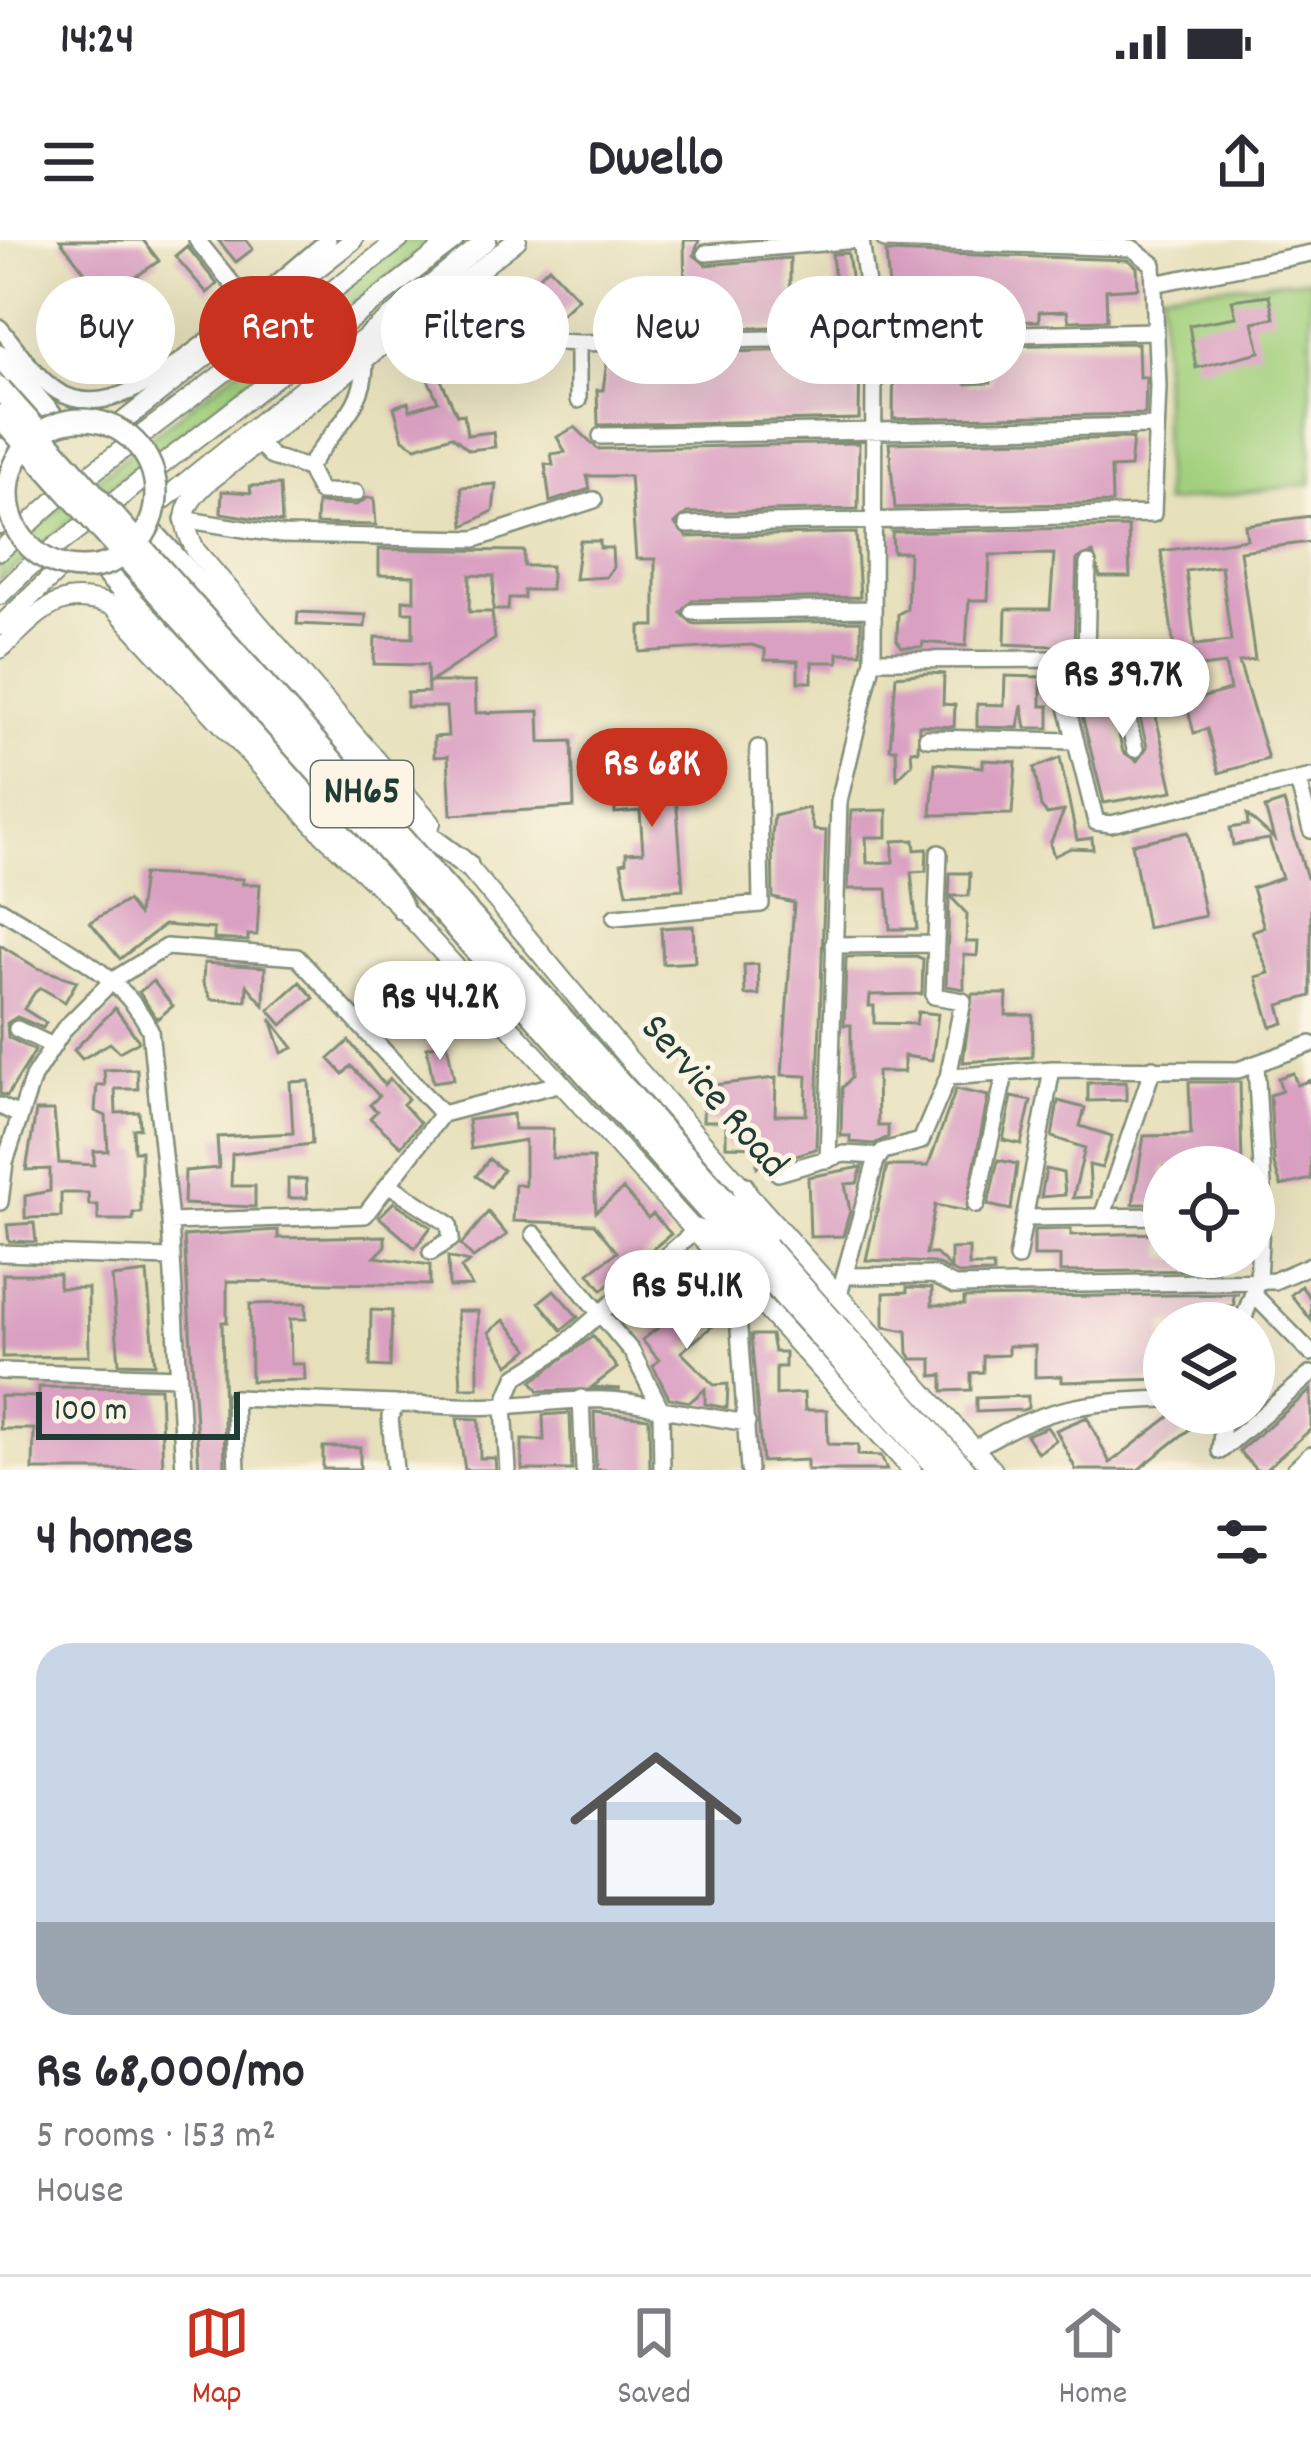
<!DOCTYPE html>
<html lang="en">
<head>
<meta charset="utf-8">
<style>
  body { margin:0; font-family:Dekko,sans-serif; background:#f7f7f7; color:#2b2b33; height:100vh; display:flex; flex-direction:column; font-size:45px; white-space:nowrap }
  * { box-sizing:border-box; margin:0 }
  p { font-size:39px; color:#7c7c81 }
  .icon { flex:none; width:66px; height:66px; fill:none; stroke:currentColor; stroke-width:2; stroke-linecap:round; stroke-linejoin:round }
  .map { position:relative; height:1230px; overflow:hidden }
  .drawer { display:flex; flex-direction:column; background:#fff; flex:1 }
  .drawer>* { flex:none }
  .banner { position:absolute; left:36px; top:36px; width:1239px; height:108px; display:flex; gap:24px }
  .tools { position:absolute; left:1143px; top:906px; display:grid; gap:24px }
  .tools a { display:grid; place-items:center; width:132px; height:132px; border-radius:50%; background:#fff; box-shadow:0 12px 48px #0002; font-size:60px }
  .scale { position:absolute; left:36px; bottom:30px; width:204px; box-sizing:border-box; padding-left:12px; border:6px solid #1f3d34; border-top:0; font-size:33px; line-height:42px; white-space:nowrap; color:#1f3d34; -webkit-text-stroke:9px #fcf5e5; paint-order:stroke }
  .price { position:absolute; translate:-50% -102px; padding:0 27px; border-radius:42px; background:#fff; color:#222; font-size:39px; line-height:78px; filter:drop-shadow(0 3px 6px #0008) }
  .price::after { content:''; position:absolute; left:50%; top:72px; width:36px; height:27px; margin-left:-18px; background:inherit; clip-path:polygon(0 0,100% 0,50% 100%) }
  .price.current { background:#c8321e; color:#fff }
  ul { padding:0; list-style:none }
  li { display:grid; align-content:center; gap:24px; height:636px; padding:0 36px }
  li span { display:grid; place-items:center; height:372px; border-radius:36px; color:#555 }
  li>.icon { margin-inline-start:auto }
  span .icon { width:216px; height:216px; fill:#fffc; stroke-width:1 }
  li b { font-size:51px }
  h2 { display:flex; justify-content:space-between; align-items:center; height:144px; padding:0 36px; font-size:51px }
  .pill { padding:0 42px; border-radius:54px; background:#fff; box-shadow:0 12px 48px #0002; font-size:42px; line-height:108px }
  .pill.current { background:#c8321e; color:#fff }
  .status { display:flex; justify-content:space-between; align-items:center; height:84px; padding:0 60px; background:#fff; direction:ltr }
  .status svg { height:33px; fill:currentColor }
  header { display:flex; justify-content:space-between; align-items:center; height:156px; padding:0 36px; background:#fff; font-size:54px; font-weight:700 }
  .dock { display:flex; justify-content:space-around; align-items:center; height:168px; border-top:3px solid #e1e1e2; background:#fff; font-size:33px; color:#7c7c81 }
  .dock a { display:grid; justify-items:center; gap:6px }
  .dock .current { color:#c8321e }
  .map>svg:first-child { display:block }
  .green { fill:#a3d07e; stroke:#618659; stroke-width:3 }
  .building { fill:#daa0c2; fill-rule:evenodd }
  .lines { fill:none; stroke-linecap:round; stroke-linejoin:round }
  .minor-casing { stroke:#828e78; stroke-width:20 }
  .major-casing { stroke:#828e78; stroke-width:22 }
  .highway-casing { stroke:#828e78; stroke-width:26 }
  .minor { stroke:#fff; stroke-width:15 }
  .major { stroke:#fff; stroke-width:18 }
  .highway { stroke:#fff; stroke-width:21 }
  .highway-bridge-casing { stroke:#828e78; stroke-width:26; stroke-linecap:butt }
  .highway-bridge { stroke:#fff; stroke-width:21 }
  .labels { text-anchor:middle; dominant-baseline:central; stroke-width:10; stroke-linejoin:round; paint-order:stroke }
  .shield { fill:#fcf5e5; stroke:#617469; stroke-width:3 }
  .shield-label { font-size:39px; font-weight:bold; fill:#1f3d34 }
  .street-label { font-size:42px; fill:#1f3d34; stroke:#fcf5e5 }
</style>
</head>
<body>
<div class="status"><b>14:24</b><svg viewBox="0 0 49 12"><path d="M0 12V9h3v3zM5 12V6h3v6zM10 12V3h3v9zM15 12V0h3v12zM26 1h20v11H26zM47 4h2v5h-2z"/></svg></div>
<header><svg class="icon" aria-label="menu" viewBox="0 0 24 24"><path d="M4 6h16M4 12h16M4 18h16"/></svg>Dwello<svg class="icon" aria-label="share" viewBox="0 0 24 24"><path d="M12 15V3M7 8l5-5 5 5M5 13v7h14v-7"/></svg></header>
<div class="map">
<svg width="1311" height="1230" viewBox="0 0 1311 1230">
  <rect width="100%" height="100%" fill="#fcf5e5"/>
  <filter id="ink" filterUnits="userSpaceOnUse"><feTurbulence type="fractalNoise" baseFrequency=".00833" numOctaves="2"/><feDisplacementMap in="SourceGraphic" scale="24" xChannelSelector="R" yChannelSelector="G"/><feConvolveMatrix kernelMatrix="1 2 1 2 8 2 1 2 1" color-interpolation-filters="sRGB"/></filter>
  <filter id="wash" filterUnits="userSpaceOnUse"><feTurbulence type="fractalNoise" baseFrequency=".004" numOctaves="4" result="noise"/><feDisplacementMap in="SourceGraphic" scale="48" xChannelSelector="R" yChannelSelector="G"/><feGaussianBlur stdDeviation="2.7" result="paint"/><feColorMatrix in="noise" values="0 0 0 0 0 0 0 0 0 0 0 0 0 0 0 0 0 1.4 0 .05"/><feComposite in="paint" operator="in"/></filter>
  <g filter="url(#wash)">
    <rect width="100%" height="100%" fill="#e6e0bb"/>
    <path class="green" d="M403,0h34l-329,248 -108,93v-26z
      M1311,39v205l-147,19 -2,-212z"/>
    <g id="blocks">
      <path class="building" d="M60,0h83l16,21 -54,37z
        M218,0h28l7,9 -17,13z
        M684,0h15l-5,15 12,10 84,-7v33l5,7 37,2v26l-103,2v-12h-27v12l-85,2v-21l26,-1v-9l42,-1z
        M187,6l30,38 -10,9 -32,-37z
        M886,12l242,8 9,7 1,21 -32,2 1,30 -38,1 -2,-10 -28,1v9l-147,3z
        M848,13l5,39 -17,2 -4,-40z
        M549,27l29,31 -24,23 -29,-31z
        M1269,55l5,23 -21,4 7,30 -64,16 -7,-43 47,-8 -4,-17z
        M460,74l18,26 -21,14 -18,-26z
        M1138,103l1,34h7l-1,37 -252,5 1,-71 70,-1 2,37 25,-1 -2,-37z
        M860,109l-1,70 -261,6 -1,-35h6l5,-36z
        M432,120l25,55 7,-1 3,21 26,-3 2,15 -26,3 -17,-14 -36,11 -13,-8 -9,-32 14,-5 2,8 28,-9 -17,-37z
        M575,187l23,22 261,-6 -1,66 -171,4 -12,11 12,13 169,-4 4,64 -167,3 -12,13 12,11 168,-3v32h-23v9h-26v20h-14v-21l-33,-1v-11l-13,-4 -112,7v-26h15v-67h-19l-6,-83h-43l3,13 -40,13 -5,-38 8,1 -2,-11 14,-2 -8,-15z
        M1133,198l-3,29 -19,1 1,35 -217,5 -6,-65z
        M496,244l-3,27 -29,15 -3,-39z
        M280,245l2,38 -61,-10 1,-22 29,2 -1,-7z
        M367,258h7l2,27 -60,-1 1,-21 39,2z
        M1311,276v26l-71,9 15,109 -16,2 29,97 -49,14 -12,-44 -13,4 -8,-31 44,-12 -5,-26 -48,6 -16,-119 86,-12 -2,-14zM1221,326l10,75 -36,4 -9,-74z
        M1128,287l2,50h-30l-7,-24 -16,6 -3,88 -69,-3 1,-35h44l4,-55 -64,1 -2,45h-19l-3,46 -43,-4 -1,5h-20l-5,-7 1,-26 9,-5 2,-57h-16l-1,-20z
        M580,301h20v7h12l1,19 -7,10 -31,2z
        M379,309l145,2v15h27v24h-27v8h-15l-1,12h-15l1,-34 -24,-1 -1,37h23l3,27 -65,43h45l1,31 63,-2 1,31 32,-1 2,66 -123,8 -3,-59 -14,1v-20l14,-1 -2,-29h-39v-14l21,-1 -1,-27 -53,-1 1,-27 38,1v-26h-10v-12l11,1v-25l-35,-1z
        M298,372l68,3 -1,12 -68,-3z
        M1145,429l28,122 -69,12 -31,-123 31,-7 19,79 14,9 10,-14 -18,-75z
        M929,433l15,1 -1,30 12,1 -1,22 -35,-2 -1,26 -7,-1 1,14 -15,15 -1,-30h-6l6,-73z
        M1005,436l36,1v29h8v22h-23l-4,-23 -4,23 -41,-1v-23l27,1z
        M1060,518l17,82 15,-2 1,11 -22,-1 -17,8 -4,-12 14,-33 -17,3 -6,-7 -7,-39z
        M983,520l33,2 -4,52 -81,1 4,-52 48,4z
        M674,529l9,120 -56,4 -6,-30 5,-1v-9l17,-1 -3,-41 -25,2v-39z
        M1284,562l23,76 4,-1v119l-32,9 5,18 -13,4 -15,-50 13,-4 -17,-42 12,-4 -12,-39 30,-10 -13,-39 -36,6 -3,-17 18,-3 -1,-10 27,24 -9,-31z
        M808,568l6,22 12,1 -10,318 -59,18v-20l-31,-1v-25h-23l1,-35 72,-8 -1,37h31l1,-39 -25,-1 12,-172 -21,-5 -1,-63 2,-19z
        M887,570v27h-21l1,26 26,-1v-21l21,-1 1,10 12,-1 -1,22 -15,1 6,57h-27l-3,-40h-39l3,-78z
        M1188,592l17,84 -58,12 -15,-84z
        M950,633h20l-1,23h-19l17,18 -1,28h12l-1,14 -13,-1v34l-18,-3z
        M143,634l100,5 -1,5h18l-3,51h-9v6l-34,-2v-10l-50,-4 -44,34 -30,-37 37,-21 11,14z
        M693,686l2,36 -32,2 -2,-36z
        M0,705l37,23 40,13 -12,21 -24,-14 -6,4 -11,17 22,14 -3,5 -26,-11 -10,6 1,14 27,14 -28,45 -7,-2z
        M916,716l7,3 -1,35 -52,1 -1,11h5v17l42,1 2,-12 20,2 -6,46 -28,-4v16h-27l1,54h10v11l-14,7 -24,-2v-6h-9l1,-48 9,-10v-53h-7l2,-68z
        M204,723l61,4 -1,38 -17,-20 -1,16 -35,-2 -8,-16z
        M758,724l1,31h-14l-1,-30z
        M153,741l20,25 -16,13 -18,-27z
        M300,742l14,16 -32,27 -13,-15z
        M972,754h35l-1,21h27l-1,42 -69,5z
        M115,768l24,33 -20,11 -9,-9 -28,16 -8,-9z
        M271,779l22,29 -11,5z
        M349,801l35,44 6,-6 18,20 -5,5 17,19 -19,23 -31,-28 7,-7 -7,-6 9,-9 -28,-30 -8,8 -14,-15z
        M447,803l7,36 -21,3 -6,-35z
        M137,829l1,20h-23l1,24 23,-1 1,16 -7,1 1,22h7v62h-8v7h-35v-15h-9l-1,-12h-27v24l-36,1v-22l25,-5v-22l-24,1 10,-59h18l5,52 35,2v-14h14l-2,-35 -11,-5 2,-26h8l-1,-15z
        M1293,833l4,12 14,-5v99l-30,7 -7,-22 -4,-69 12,-4 -4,-13z
        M309,841l3,63 -80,10 -1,32h24v21l-71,-3 1,-33 34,-3 -2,-31 76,-4 -3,-51z
        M1126,842v18l-38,1v-18z
        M1189,842h51l2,85h-78v37h-31l11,-68 47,-1z
        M956,849l32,7 -22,115 -31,-6 -9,49h10l15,14v-19l18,-1v18h24l1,7 -36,1 -24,-11 -68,-3 21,-94h41z
        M1012,857l19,4 -10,43 -18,-4z
        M1058,861l27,7 -5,18 32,10 -10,32 -13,-3 2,32 -18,1 12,-50 -33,-11z
        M513,874l1,15h39l-1,29h41l3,54 27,-23 25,29 5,-4 18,20 -69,56 -13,-17 28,-21 -23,-28 -81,-3 2,-37 10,2v-46l-54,9 -3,-29z
        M489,919l14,11 -12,17 -15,-11z
        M998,920l19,4 -6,46 -23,-5z
        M862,927l-5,16 -12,1 5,27 -7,25 -33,1 -2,-60z
        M1046,929l17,4 2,22 -24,2z
        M288,939h18l1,19h-19z
        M394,962l37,25 -16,21 -36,-31z
        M488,972l19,23 -34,23 -12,-13z
        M34,983l2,19 -27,-1 -2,-16z
        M1071,989v6l93,-2v24h54v13l-158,2v-16h-26v-26z
        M278,990v8l107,-2v11l-10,10 55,8v20l-203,-4v41h-5l3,148h-26l-15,-234z
        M448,1017l21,5 -8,6 11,18 -23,1z
        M147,1033l8,91 -36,-1 -7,-86z
        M3,1034h56v14h29l1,68 -86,1z
        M1301,1046l10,13v21l-20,-25z
        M907,1047l25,1v17h32v-7l275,-4h-6l1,12h-14l-2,17h-54v56l-102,3v-6l-27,1v-31h-27v9l-25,1v16l-12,1v17l-28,1v-16l-11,1v-17h-20l-4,-6 -1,-22 -23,-4v-34l23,-1z
        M710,1049l16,26 -45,37 33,33 14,-1 -1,24 -22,-4v-15l-15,13 -21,-4 -16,-32 6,-6 -17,-20z
        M554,1050l24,27 -16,13 -23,-28z
        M306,1063v16h-16l1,45h13l1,16 -54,1 -1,-77z
        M371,1070l21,1 -2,56 -20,-1z
        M457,1071h21v77h-17z
        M504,1080l25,29 -20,16 -20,-33z
        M751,1095h20l3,17h11v15h-9v28l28,-2 1,17h22l1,34 30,1v10l23,1 6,14h-80v-10l-45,2z
        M593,1096l24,32 -25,19 29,2 -82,2 -7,-10z
        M39,1147l121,1 3,82h-130l1,-41h-34v-33l39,1z
        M1311,1150v39l-46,41h-9l-17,-19z
        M1028,1156v12l-5,2 -47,2v-14z
        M594,1172l55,6 1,52h-54z
        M570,1173l2,57h-50v-30h22l-1,-25z
        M1174,1173h36l-72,57h-62l-20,-40 31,-13 23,46z
        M457,1178l22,1 1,39h15l1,12h-31z
        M1047,1187l9,13 -18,13 -12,-18z
        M323,1207h37v22h-37z"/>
    </g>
  </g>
  <g filter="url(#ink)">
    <use href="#blocks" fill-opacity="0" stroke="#828e78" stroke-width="3"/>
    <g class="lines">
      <g class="minor-casing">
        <path id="minor" d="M197,0l53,66 78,-66
          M706,13l152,-13
          M1154,44l157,-31
          M455,49l43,50 80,4v57
          M0,88c17,20 35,49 57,63 69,44 159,-73 221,-95
          M578,103l578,-12
          M601,196l555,-10
          M259,204l13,13 36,11
          M356,253l-36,-1 -12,-24c21,-36 58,-60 57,-105
          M183,279l98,16 194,4 119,-39
          M687,285l466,-11 5,-128 -5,-122 -21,-16 -247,-8
          M693,372l178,-3
          M1086,416l2,-92
          M1055,419h58l22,90
          M873,420l182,-1 41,163 15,2 200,-47
          M927,498l149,3
          M1298,541l13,49
          M0,669c54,34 121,62 150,121l20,192 14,248
          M615,677l146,-13 -3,-156
          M833,705l101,-1
          M17,789l36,17
          M948,837l104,-8 186,1 73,-26
          M0,866l17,8
          M828,920l11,-359 34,-141 1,-323 -13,-97
          M778,933l66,-19 35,2
          M390,945l59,39 2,15 -20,13
          M0,962l5,-40 28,-85 31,-48 49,-49 53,-33 131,10 145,157
          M976,965l29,-131
          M1102,977l51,-149
          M1024,978l140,-2
          M170,982l195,-7 77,-101 120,-31
          M534,994l98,118 29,57 86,14
          M0,1013l171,5
          M1017,1018l35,-189
          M735,1033l14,197
          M844,1036l89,-1 21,11 320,-5 37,-16
          M1253,1054l58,59
          M839,1055l37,-134 7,-10 38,-10 27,-64 15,-76 -29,-5 5,-143
          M1242,1083l16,-44 5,-93 -7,-122
          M0,1131l179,6
          M581,1158l3,72
          M974,1209c68,-42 112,-47 190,-50
          M1220,1211l91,-77
          M1220,1211l4,-38
          M237,1230l-3,-72 163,6
          M395,1230l-5,-53 7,-13c35,0 70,4 105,2 55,-3 104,-14 159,3l1,61
          M508,1230l-4,-64 12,-29 41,-26 139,-121"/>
      </g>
      <g class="major-casing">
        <path id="major" d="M115,188l238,-188
          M0,260l7,-3
          M157,265l330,-265
          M0,285l10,-10
          M0,311l52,-48 347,-263
          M0,355l28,-27 426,-328
          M0,386l63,-60
          M0,409c40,-35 56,-64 113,-43l209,227 80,75 510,562
          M431,583l-235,-272c-17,-33 -14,-45 12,-69l309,-242
          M461,618l165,198 367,414
          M1296,1230l15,-14"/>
      </g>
      <g class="highway-casing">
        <path id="highway" d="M0,116l58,68
          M0,209l14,16
          M149,289l284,311 34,25
          M101,327l282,307 19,34
          M743,947l22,48
          M724,959l241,271
          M708,971l231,259
          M696,990l46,31"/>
      </g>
      <use href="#minor" class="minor"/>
      <use href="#major" class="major"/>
      <use href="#highway" class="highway"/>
      <g class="highway-bridge-casing">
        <path id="highway-bridge" d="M0,149l724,810
          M0,176l708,795
          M8 254a74 74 0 1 1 148 0a74 74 0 1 1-148 0Z"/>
      </g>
      <use href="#highway-bridge" class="highway-bridge"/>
    </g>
  </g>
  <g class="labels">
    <rect class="shield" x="311" y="521" width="102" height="66" rx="9"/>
    <g class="shield-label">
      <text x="362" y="554">NH65</text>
    </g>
    <g class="street-label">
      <text transform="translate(712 858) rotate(49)">Service Road</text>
    </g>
  </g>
</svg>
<div class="tools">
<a><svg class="icon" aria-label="locate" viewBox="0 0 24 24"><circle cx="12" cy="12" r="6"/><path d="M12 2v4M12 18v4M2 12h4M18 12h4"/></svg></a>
<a><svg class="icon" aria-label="layers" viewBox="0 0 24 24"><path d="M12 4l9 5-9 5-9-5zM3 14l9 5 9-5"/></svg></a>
</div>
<div class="scale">100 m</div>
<b class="price" style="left:1123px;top:501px">Rs 39.7K</b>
<b class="price current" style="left:652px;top:590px">Rs 68K</b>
<b class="price" style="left:440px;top:823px">Rs 44.2K</b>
<b class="price" style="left:687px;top:1112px">Rs 54.1K</b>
<div class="banner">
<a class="pill">Buy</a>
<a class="pill current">Rent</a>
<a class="pill">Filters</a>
<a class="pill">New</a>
<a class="pill">Apartment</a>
</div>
</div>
<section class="drawer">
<h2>4 homes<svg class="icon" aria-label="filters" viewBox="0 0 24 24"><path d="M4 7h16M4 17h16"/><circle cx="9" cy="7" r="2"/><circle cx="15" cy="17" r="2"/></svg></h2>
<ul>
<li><span style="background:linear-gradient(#c9d6e8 75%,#9aa5b1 0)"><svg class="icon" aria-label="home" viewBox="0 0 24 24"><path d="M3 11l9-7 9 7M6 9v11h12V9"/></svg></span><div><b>Rs 68,000/mo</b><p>5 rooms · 153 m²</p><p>House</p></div></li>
</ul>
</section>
<nav class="dock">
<a class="current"><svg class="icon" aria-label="map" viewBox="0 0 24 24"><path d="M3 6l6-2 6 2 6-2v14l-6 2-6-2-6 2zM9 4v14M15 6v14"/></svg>Map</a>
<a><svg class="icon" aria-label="saved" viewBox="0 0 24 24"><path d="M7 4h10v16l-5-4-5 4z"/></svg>Saved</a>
<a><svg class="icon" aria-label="home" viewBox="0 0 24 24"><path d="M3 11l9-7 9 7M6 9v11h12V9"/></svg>Home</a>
</nav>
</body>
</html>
